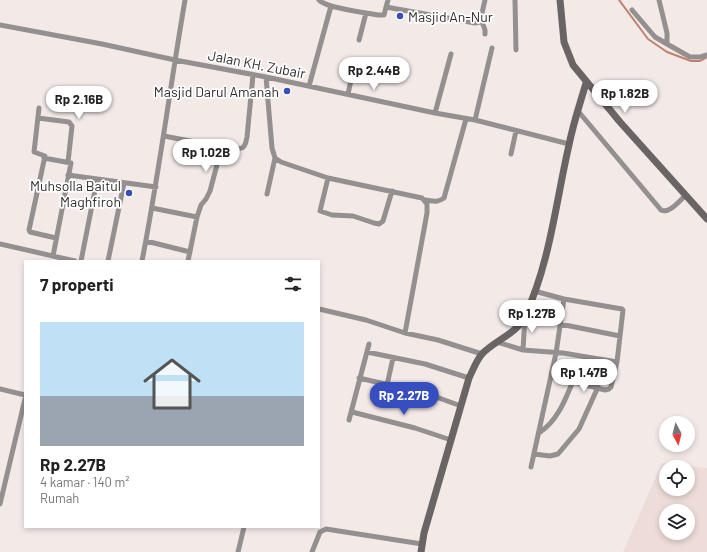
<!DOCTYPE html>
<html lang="id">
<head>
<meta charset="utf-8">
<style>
  body { margin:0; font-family:Barlow,sans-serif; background:#f2f2f2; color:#202124; height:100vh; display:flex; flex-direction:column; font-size:15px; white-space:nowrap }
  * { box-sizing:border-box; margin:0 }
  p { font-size:13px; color:#757577 }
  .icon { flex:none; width:22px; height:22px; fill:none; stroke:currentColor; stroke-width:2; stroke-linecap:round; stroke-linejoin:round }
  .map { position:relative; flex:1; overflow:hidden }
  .sheet { position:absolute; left:24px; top:260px; width:296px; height:268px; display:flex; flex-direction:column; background:#fff; border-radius:0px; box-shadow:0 2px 6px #0003 }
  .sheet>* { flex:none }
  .needle { width:26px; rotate:173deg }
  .fabs { position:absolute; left:659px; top:416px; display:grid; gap:8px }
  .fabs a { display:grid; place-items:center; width:36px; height:36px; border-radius:50%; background:#fff; box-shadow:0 2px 6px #0003; font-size:20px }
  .price { position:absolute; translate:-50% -34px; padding:0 9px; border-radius:14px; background:#fff; color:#222; font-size:13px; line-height:26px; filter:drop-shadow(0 1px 2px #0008) }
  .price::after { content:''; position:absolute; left:50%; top:24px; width:12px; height:9px; margin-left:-6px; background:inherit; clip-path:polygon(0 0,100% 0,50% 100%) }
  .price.selected { background:#364ec0; color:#fff }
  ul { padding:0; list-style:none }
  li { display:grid; align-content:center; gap:8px; height:212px; padding:0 16px }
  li+li { border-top:1px solid #e0e0e0 }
  li span { display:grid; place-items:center; height:124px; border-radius:0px; color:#555 }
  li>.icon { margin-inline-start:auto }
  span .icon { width:72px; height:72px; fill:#fffc; stroke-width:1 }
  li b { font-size:17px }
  h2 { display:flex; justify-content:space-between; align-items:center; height:48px; padding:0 16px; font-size:17px }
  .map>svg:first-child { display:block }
  .built { fill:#eddcd8; fill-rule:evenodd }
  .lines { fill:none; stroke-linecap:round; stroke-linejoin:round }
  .stream { stroke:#bf806d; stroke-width:2 }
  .street { stroke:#94908f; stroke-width:5 }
  .secondary { stroke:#6a6564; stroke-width:7 }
  .poi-dot { fill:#364ec0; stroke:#fff; stroke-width:1.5 }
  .labels { text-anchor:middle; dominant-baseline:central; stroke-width:3.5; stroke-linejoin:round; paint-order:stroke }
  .poi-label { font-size:14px; fill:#302d2c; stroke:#fff; text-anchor:end }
  .street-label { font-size:14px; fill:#302d2c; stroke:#fff }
</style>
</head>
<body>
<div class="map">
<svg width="707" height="552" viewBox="0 0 707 552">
  <rect width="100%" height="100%" fill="#f3eae8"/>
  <path class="built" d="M662,463l45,5v84h-84zM666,467h22v22h-22zM666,511h22v22h-22z"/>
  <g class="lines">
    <path class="stream" d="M619,0l29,39 19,13 24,9h9l7,-4"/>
    <path class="street" d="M319,0c7,8 48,13 60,15h5l2,-8
      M388,0l-2,7 89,16 5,-1 5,-22
      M515,0l1,50
      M659,0l8,33v11
      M632,10l23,27 12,7 23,13h10l7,-2
      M481,19l4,11v4
      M0,25l102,19 73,16 91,17 169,36 40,7 94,24
      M359,40l7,-27
      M266,77l6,71 3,10 6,4 47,16 94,20 5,6v9l-22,120
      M309,86l22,-80
      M348,94l5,-23
      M39,108l-5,44 11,4 -16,74 1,2 26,6
      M578,111l83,99c9,4 18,-9 24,-14
      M435,113l16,-59
      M38,118l31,4 3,4 -4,36
      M475,120l17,-72
      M164,136c12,2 70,15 78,12 4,-2 4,-7 5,-11l6,-62
      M511,154l5,-23
      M44,158l27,5 -18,93
      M68,175l88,12
      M328,178l-8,33 12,4 21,1 21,7 5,1 4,-3 9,-30
      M267,194l8,-36
      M425,200c8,1 12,3 19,-2l22,-79
      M152,208l45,9
      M146,241l44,11
      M0,244l75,17
      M81,261l16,-81
      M108,261l16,-78
      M142,261c17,-87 28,-174 43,-261
      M188,261l9,-44 4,-12 5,-6 4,-8 12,-45
      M534,291l30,8 58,10 1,1 -6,52 -6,25 -2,2 -4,1 -54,-14
      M319,309l47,11 39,13 33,7 44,14
      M560,324l60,12
      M497,342l26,8 40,3 54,9
      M523,350l2,-33
      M367,352l58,12 44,14
      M359,378l69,16 33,12
      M387,385l6,-27
      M0,389l25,6
      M352,412l63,16 36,12
      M349,420l20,-76
      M539,433c18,-12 26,-32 34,-52
      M534,454l16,2 8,-2 21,-25 19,-42
      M531,467l25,-114 8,-54
      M0,504l25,-105
      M238,552l6,-25
      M312,552l8,-20 6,-3 96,15"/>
    <path class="secondary" d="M560,0l4,42 9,23 47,57 87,97
      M421,552l3,-19 45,-155c4,-8 7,-17 13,-24 13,-14 35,-20 43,-38 25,-53 31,-115 44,-171 4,-21 11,-41 17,-62"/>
  </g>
  <g class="poi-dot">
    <circle cx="400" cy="16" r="4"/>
    <circle cx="287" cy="91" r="4"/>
    <circle cx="129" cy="193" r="4"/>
  </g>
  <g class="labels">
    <g class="poi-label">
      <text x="408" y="16" text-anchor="start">Masjid An-Nur</text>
      <text x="279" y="91">Masjid Darul Amanah</text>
      <text x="121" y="185">Muhsolla Baitul<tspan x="121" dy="16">Maghfiroh</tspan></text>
    </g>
    <g class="street-label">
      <text transform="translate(257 64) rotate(11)">Jalan KH. Zubair</text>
    </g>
  </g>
</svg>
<div class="fabs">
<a><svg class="needle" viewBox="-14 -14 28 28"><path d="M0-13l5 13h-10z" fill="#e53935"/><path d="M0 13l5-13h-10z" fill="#757577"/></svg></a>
<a><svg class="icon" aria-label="locate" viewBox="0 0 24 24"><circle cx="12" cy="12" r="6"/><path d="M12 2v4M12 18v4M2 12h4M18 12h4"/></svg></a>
<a><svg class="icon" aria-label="layers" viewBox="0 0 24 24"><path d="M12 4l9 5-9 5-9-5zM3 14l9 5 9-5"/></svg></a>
</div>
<b class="price" style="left:374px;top:91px">Rp 2.44B</b>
<b class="price" style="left:625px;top:114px">Rp 1.82B</b>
<b class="price" style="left:79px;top:120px">Rp 2.16B</b>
<b class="price" style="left:206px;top:173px">Rp 1.02B</b>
<b class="price" style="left:532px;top:334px">Rp 1.27B</b>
<b class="price" style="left:584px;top:393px">Rp 1.47B</b>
<b class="price selected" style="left:404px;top:416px">Rp 2.27B</b>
<section class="sheet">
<h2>7 properti<svg class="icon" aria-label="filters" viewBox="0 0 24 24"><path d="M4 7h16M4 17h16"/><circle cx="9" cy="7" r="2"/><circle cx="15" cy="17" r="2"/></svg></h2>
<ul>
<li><span style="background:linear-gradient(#bfe0f5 60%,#9aa5b1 0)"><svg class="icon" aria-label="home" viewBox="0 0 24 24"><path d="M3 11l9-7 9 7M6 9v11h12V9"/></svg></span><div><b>Rp 2.27B</b><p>4 kamar · 140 m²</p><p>Rumah</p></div></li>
</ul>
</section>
</div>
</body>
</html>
